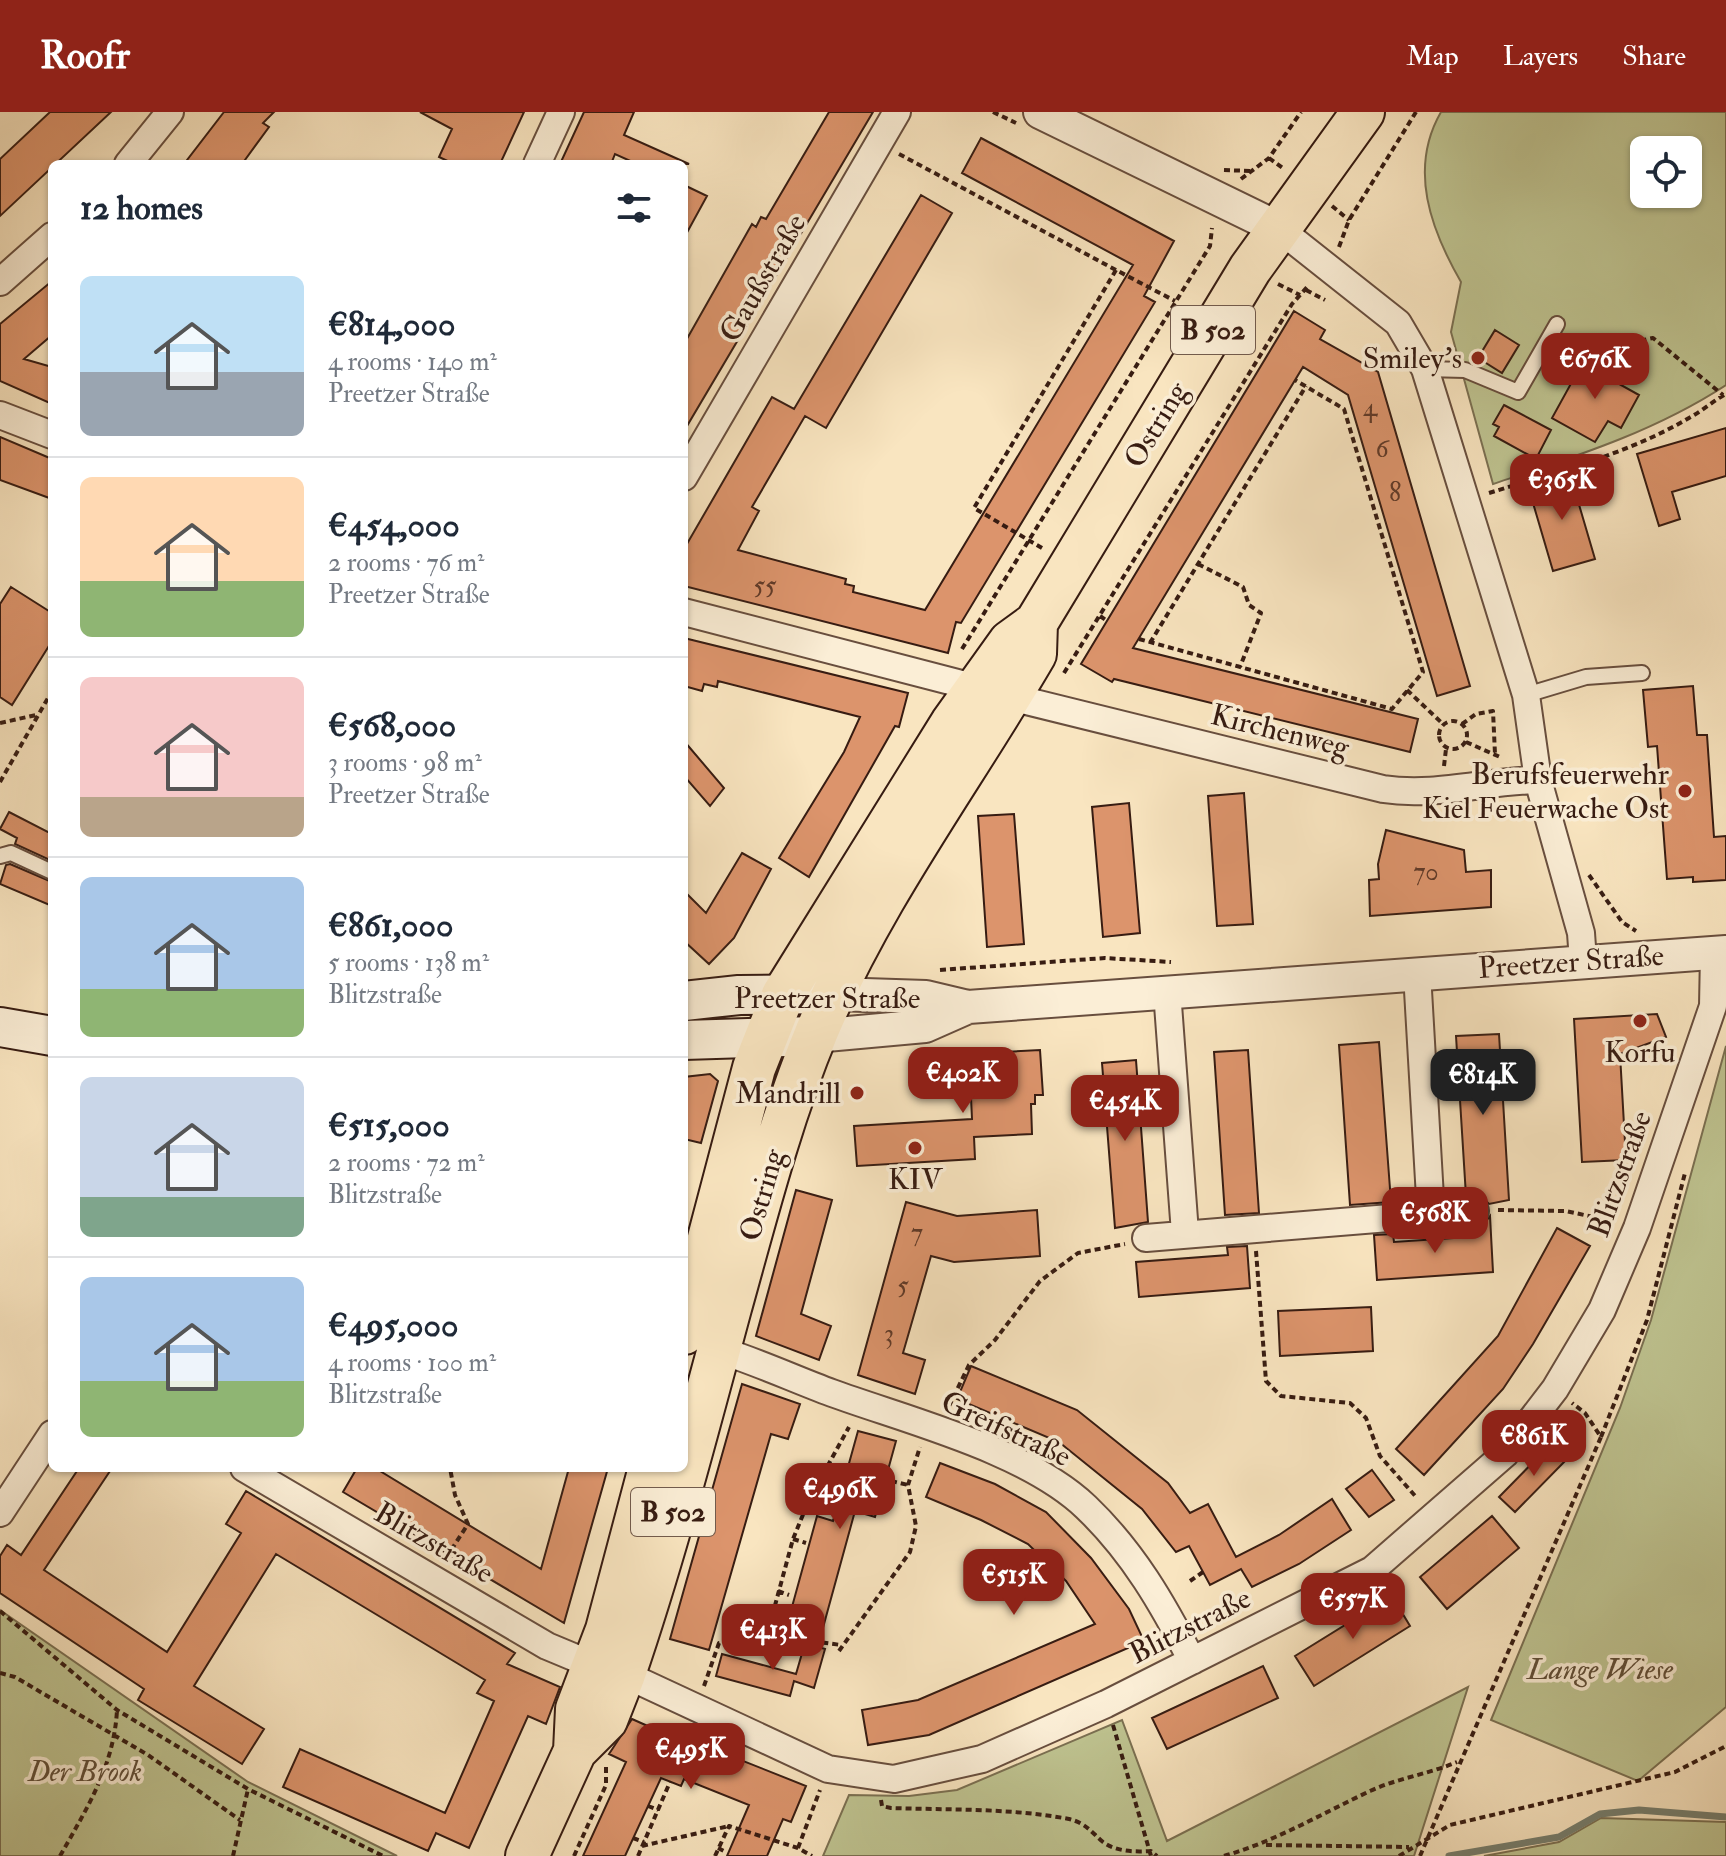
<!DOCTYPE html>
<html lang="en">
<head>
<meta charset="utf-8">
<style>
  body { margin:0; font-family:"IM FELL Double Pica",serif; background:#f2f2f3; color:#1f2937; height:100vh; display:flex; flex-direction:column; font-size:30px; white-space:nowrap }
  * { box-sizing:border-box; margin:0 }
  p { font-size:26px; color:#747a83 }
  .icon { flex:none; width:44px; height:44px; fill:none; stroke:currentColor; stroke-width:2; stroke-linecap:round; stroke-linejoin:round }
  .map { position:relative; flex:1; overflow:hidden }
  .panel { position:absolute; left:48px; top:48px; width:640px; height:1312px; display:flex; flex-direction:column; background:#fff; border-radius:12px; box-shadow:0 2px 6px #0004 }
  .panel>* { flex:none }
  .fabs { position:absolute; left:1630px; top:24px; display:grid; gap:16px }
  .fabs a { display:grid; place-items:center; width:72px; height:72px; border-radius:12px; background:#fff; box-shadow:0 2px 6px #0004; font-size:40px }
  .price { position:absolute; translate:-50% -68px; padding:0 18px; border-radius:16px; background:#8f2418; color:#fff; font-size:26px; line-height:52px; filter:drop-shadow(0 2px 4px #0008) }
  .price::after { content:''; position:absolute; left:50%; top:48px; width:24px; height:18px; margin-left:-12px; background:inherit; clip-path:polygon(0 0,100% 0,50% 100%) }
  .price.active { background:#222; color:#fff }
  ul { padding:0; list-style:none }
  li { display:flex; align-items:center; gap:24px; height:200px; padding:0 32px }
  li+li { border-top:2px solid #e0e1e3 }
  li span { display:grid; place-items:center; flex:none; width:224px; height:160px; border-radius:12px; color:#555 }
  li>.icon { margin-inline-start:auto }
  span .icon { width:96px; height:96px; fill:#fffc; stroke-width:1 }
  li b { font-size:34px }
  h2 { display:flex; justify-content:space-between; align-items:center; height:96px; padding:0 32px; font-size:34px }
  header { display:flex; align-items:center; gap:48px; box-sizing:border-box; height:112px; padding:0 40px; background:#8f2418; color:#fff }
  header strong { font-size:38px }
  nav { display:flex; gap:44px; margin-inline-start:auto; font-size:28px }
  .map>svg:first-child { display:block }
  .green { fill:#bfc491; stroke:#7b7052; stroke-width:2; fill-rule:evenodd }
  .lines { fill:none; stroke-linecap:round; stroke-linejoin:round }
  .stream { stroke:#767e6e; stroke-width:7 }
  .building { fill:#dc946c; stroke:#371c12; stroke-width:2 }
  .service-casing { stroke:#684e3e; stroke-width:18 }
  .minor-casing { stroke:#684e3e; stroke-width:30 }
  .tertiary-casing { stroke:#684e3e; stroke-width:36 }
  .secondary-casing { stroke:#371c12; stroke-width:42 }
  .primary-casing { stroke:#371c12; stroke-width:46 }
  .path { stroke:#371c12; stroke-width:4; stroke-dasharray:6 4; stroke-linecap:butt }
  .service { stroke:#fbeed6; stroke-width:14 }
  .minor { stroke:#fbeed6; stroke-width:26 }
  .tertiary { stroke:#fbeed6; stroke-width:32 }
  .secondary { stroke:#fbeed6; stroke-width:38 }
  .primary { stroke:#f9e5c0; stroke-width:42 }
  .poi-dot { fill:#8f2418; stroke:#fbeed6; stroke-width:3 }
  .labels { text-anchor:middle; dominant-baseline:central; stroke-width:7; stroke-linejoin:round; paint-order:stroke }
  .number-label { font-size:26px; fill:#603a28 }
  .shield { fill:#fbeed6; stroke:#725b4d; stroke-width:2 }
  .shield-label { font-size:28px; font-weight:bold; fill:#371c12 }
  .street-label { font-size:30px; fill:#371c12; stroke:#fbeed6 }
  .poi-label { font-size:30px; fill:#371c12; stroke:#fbeed6; text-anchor:end }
  .park-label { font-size:30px; font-style:italic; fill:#604e38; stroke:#fbeed6 }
</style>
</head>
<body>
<header>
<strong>Roofr</strong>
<nav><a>Map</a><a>Layers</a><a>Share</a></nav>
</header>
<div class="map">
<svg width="1726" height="1744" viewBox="0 0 1726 1744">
  <rect width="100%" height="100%" fill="#f9e5c0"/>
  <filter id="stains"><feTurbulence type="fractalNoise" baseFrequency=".0025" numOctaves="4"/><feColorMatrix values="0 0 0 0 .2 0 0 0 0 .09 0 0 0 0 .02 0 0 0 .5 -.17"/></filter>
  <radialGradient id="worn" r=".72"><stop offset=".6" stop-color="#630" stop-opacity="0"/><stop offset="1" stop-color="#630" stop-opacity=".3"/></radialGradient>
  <path class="green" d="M1441,0h285v273c-72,47 -152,72 -233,99l-42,-152 10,-50c-30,-52 -53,-113 -20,-170zM1644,38h44v44h-44z
    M1726,934v661l-88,74 -147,-61 129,-312 31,-88z
    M0,1498l248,172 149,74h-397z
    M1468,1575l-54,169h-591l26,-61 60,1 48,-6 165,-70 45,121z
    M1601,1706l125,4v34h-242l75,-14z"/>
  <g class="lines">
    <path class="stream" d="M1449,1744l110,-19 41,-23 39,-4 87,7"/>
  </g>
  <path class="building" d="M50,0h61l-111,104v-57z
    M224,0h50l-11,11 6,4 -27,37h-58z
    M420,0h104l-24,52h-46l-15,-7 13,-28z
    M584,0h50l-10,23 65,29h-52l-22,-10 -4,10h-51z
    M829,0h44l-189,319v-87l68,-120 4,3 5,-10 5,2z
    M981,26l193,103 -30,55 11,6 -194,321 -5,-1 -8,31 -264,-67v-37l88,-152 22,12 127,-214 31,18 -126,215 -21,-12 -53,91 7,4 -21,39 108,29 -1,5 9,2 -1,6 72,18 208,-345 -171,-92z
    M684,73l23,11 -23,42z
    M52,169v54l-28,24 28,8v37l-52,-23v-57z
    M1294,199l31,19 -5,9 58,33 92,314 -33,10 -89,-301 -45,-28 -170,281 285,71 -8,33 -296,-73 -2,3 -31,-18z
    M1495,218l24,15 -17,28 -24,-15z
    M1584,248l26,1v18l29,16 -18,33 -13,-7 -13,21 -43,-24z
    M1504,293l47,25 -15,29 -42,-23 5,-9 -6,-3z
    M1726,316v48l-54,16 8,27 -21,7 -22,-72z
    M0,325l52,22v40l-52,-19z
    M1570,362l25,85 -42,12 -25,-85z
    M11,475l41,26v28l-40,64 -12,-8v-93z
    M684,526l224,55 -9,34 -4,-1 -86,151 -30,-19 65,-106 16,-35 -142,-36 -1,6 -13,-3 -2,7 -18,-5z
    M1693,574l4,49h10l7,102 12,-1v44l-33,2v-5l-26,2 -10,-133 -9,1 -5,-57z
    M684,629l40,47 -14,18 -26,-30z
    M1244,681l9,131 -36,2 -9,-130z
    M1129,691l11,130 -37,4 -11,-130z
    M9,700l43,22v27l-37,-17 2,-6 -17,-9z
    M1014,702l10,130 -37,3 -9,-131z
    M1386,718l78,20 2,22 25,-2v37l-121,9 -1,-36 10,-1 -1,-15z
    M742,741l29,16 -37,69 -25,26 -25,-23v-50l22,22z
    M10,752l42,18v24l-52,-22 6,-19z
    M1657,902l9,23 -46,17 6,106 -44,2 -8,-143z
    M1499,922l10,166 -20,4 -8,-8h-15l-10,-160z
    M1379,930l12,160 -41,3 -11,-160z
    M1040,938l3,45h-8v9h-4l1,30 -58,3 1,22 -118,7 -3,-40 118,-7 -3,-65z
    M1248,938l11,163 -34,2 -11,-163z
    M1136,948l12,162 -33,6 -13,-165z
    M710,962l8,7 -17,62 -17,-4v-62z
    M796,1078l36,10 -31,114 30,12 -12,34 -63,-24z
    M906,1090l51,14 80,-6 3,46 -86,6 -23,-6 -28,97 22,7 -10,34 -57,-19z
    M1490,1104l3,56 -116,8 -3,-45 19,-1 1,8 74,-5v-9l15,-3z
    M1557,1116l33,18 -57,98 -30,45 -79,86 -28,-26 102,-113z
    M1247,1134l3,42 -111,9 -3,-35 92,-7 -1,-8z
    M1371,1195l2,44 -93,5 -2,-45z
    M971,1254l106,44 91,73 22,30 18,-9 28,53 43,-22 53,-36 19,31 -52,34 -47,23 -11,-18 -31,16 -21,-39 -13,6 -34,-43 -83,-67 -102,-43z
    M742,1272l58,20 -12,35 -17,-5 -62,216 -39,-11z
    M858,1319l38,10 -21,76 -20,-6 -34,124 -34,-10 30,-109 16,5z
    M1552,1331l16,15 -53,54 -16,-15z
    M940,1351l55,21 51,28 45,46 38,51 15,32 -215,94 -61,10 -6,-35 56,-10 177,-76 -29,-43 -38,-37 -47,-24 -55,-23z
    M79,1356h33l-68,102 123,82 74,-119 -15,-9 20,-33 269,162 -8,11 53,23 -14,37 -18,-8 -59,132 -33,-15 -8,18 -145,-64 17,-38 145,64 49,-112 -17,-8 8,-13 -209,-126 -82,132 70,43 -22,35 -104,-64 6,-11 -144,-96v-37l7,-11 14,10z
    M357,1356h18l166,101 28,-101h39l-44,155 -221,-131z
    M1372,1358l22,30 -25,17 -23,-28z
    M1492,1404l27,32 -72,61 -27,-32z
    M1392,1484l18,30 -96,60 -19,-30z
    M805,1531l20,6 -11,39 -20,-7 -4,15 -74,-20 6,-22 74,20z
    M1263,1554l15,32 -111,51 -15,-31z
    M632,1607l65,29 1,-5 108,43 -15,36 -8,-3 -16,37h-40l22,-51 -65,-26 -3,7 -20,-8 -36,78h-42l43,-94 -17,-8z"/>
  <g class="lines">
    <g class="service-casing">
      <path id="service" d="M1425,257l40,1 53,22 39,-68
        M1526,583l60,-18 56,-4
        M0,744l11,-3 41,19"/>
    </g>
    <g class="minor-casing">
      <path id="minor" d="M128,52l42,-52
        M537,52l24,-52
        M1278,116l120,95 27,46 101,326 12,85 43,153 2,28
        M0,170l52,-46
        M0,303l52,20
        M684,365l213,-365
        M684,500l293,76
        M1010,585l373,92c52,8 102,-8 155,-9
        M1417,861l14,242
        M1167,879l18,242
        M1146,1126l329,-27
        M719,1238c39,12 75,29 113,43 77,28 194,57 254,114 47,45 77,97 106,154
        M244,1356l303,178 48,20
        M0,1401l52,-79
        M624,1562l204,95 66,10 88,-20 124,-55 266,-134 133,-116 50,-65 47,-79 35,-82 76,-222 1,-53"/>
    </g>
    <g class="tertiary-casing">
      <path id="tertiary" d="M1040,0l238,116
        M834,882l92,3 42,10 758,-55
        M815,924l110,-10 43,-19"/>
    </g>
    <g class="secondary-casing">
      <path id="secondary" d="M684,889l55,-6 95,-1
        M0,915l52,9
        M684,928l131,-4"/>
    </g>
    <g class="primary-casing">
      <path id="primary" d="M684,1221l70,-265 29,-73 169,-272 58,-81 26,-19 214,-354 113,-157
        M575,1639l2,-42 30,-79 43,-162
        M527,1744l48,-105 31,-31 18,-46c41,-120 73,-244 106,-366 26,-93 50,-188 87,-277 56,-134 146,-253 218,-377l1,-31"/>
    </g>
    <path class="path" d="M993,0l23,11
      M899,42l217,116
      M1269,46l15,11
      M1224,58l26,1
      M1241,67l28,-21 32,-46
      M1332,94l17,14
      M1339,135l10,-27 67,-108
      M1278,172l22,11
      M1306,178l19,10
      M1571,225l58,6 24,-5 70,57
      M1489,381c67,-21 139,-39 200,-75 13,-7 24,-17 37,-24
      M1042,436l-68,-40 142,-238 59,31
      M1198,452l45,23 6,18 12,8 -21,54
      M1100,504l7,5
      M1139,527l253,70 31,-37 -79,-263 -49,-29
      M1150,531l156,-257
      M962,537l248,-403 2,-18
      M1064,561l228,-369 17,-19
      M1407,578l36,34
      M1439 623a14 14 0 1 1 28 0a14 14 0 1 1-28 0Z
      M0,611l36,-8
      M1462,612l14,-10 17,-3 2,43
      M1466,630l34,15
      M1444,654l2,-17
      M0,670l52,-91
      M1589,763l33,47 14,9
      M940,858l165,-12 66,4
      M1498,1098l68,1 50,11
      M1256,1139l10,130 15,15 69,7 16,15 14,38 37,42
      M949,1294l20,-41 26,-25 45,-59 38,-28 47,-9
      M1601,1325l46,-117 38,-147
      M891,1369l17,4
      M793,1427l13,4
      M446,1446l22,-34 -13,-29 -5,-27
      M1190,1469l13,-9
      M778,1479l11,4
      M0,1499l117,99 131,79 135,67
      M767,1523l26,-96 16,-39 40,-73
      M839,1539l71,-99 6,-26 -8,-41 12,-38
      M0,1561l15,4 133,78 92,65
      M704,1574l15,-43 48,-8 74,10
      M1113,1613l38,131
      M688,1632l4,-10
      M881,1688l1,6 9,2c58,2 120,0 178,11 17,4 22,13 34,23 13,10 33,10 48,9l6,5
      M648,1694l10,4
      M633,1726l11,4
      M1266,1733l143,2
      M642,1734l87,-20
      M718,1736l8,4
      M798,1736l22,-58
      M60,1744c27,-48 54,-90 57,-146
      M233,1744l15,-67
      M574,1744l32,-71v-20
      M638,1744l32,-74
      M715,1744l14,-30 69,22 14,8
      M1224,1744c52,-15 97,-42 146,-65 28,-13 59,-17 87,-29
      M1399,1744l51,-31 225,-53 51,-26
      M1420,1744l181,-419 -16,-24 -13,-10"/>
    <use href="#service" class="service"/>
    <use href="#minor" class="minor"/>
    <use href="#tertiary" class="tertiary"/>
    <use href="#secondary" class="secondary"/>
    <use href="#primary" class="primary"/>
  </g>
  <g class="poi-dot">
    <circle cx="1478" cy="246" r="8"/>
    <circle cx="1685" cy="679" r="8"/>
    <circle cx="1640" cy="909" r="8"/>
    <circle cx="857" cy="981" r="8"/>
    <circle cx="915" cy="1036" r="8"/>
  </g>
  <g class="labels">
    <g class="number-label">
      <text x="1370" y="296">4</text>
      <text x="1382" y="337">6</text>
      <text x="1395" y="381">8</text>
      <text x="765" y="474">55</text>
      <text x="1426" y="760">70</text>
      <text x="917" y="1121">7</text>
      <text x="903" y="1174">5</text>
      <text x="889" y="1222">3</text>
    </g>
    <g class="shield">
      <rect x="1171" y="194" width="84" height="48" rx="6"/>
      <rect x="631" y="1376" width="84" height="48" rx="6"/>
    </g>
    <g class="shield-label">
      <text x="1213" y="218">B 502</text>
      <text x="673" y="1400">B 502</text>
    </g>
    <g class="street-label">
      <text transform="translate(763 166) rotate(-60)">Gaußstraße</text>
      <text transform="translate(1156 313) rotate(-59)">Ostring</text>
      <text transform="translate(1280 619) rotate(14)">Kirchenweg</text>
      <text transform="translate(1571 850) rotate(-4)">Preetzer Straße</text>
      <text x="827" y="886">Preetzer Straße</text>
      <text transform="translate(1620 1062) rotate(-70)">Blitzstraße</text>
      <text transform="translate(762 1083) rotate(-74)">Ostring</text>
      <text transform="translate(1006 1317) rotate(25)">Greifstraße</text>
      <text transform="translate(434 1431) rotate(30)">Blitzstraße</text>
      <text transform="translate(1190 1514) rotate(-27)">Blitzstraße</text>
    </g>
    <g class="poi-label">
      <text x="1462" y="246">Smiley's</text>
      <text x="1669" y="662">Berufsfeuerwehr<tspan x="1669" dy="34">Kiel Feuerwache Ost</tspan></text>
      <text x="1640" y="940" text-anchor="middle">Korfu</text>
      <text x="841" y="981">Mandrill</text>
      <text x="915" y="1067" text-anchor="middle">KIV</text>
    </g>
    <g class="park-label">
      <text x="1600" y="1557">Lange Wiese</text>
      <text x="85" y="1659">Der Brook</text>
    </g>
  </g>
  <rect width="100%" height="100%" filter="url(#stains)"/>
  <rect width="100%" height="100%" fill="url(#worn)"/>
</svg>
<div class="fabs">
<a><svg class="icon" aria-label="locate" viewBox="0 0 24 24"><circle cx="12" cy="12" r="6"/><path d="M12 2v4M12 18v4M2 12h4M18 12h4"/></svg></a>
</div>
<b class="price" style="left:1595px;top:289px">€676K</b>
<b class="price" style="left:1562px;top:410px">€365K</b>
<b class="price" style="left:963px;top:1003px">€402K</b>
<b class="price active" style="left:1483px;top:1005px">€814K</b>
<b class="price" style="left:1125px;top:1031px">€454K</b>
<b class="price" style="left:1435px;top:1143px">€568K</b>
<b class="price" style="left:1534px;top:1366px">€861K</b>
<b class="price" style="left:840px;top:1419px">€496K</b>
<b class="price" style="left:1014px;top:1505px">€515K</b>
<b class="price" style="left:1353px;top:1529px">€557K</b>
<b class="price" style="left:773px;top:1560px">€413K</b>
<b class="price" style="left:691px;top:1679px">€495K</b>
<section class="panel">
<h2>12 homes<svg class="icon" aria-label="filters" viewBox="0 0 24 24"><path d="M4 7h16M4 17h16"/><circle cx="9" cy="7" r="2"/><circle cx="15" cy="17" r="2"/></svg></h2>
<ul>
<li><span style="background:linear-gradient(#bfe0f5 60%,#9aa5b1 0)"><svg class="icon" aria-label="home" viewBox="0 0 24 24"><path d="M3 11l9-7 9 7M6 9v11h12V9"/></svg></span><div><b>€814,000</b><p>4 rooms · 140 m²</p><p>Preetzer Straße</p></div></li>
<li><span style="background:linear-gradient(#ffd9b3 65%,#8fb573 0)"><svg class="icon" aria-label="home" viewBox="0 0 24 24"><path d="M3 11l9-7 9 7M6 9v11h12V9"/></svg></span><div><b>€454,000</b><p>2 rooms · 76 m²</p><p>Preetzer Straße</p></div></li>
<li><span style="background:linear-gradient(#f6c9c9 75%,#b9a48a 0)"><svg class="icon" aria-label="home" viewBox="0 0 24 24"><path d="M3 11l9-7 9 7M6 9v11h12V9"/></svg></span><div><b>€568,000</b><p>3 rooms · 98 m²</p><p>Preetzer Straße</p></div></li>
<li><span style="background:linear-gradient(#a9c7e8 70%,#8fb573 0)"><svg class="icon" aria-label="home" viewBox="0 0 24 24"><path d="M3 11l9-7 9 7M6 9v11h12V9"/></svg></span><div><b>€861,000</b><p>5 rooms · 138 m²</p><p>Blitzstraße</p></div></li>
<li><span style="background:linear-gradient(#c9d6e8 75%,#7fa58c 0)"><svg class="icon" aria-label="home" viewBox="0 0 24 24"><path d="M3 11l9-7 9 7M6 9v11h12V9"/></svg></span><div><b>€515,000</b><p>2 rooms · 72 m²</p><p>Blitzstraße</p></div></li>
<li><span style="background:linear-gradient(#a9c7e8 65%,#8fb573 0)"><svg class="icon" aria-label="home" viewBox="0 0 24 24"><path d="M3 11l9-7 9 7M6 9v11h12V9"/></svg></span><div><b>€495,000</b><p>4 rooms · 100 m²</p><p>Blitzstraße</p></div></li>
</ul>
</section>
</div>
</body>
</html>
